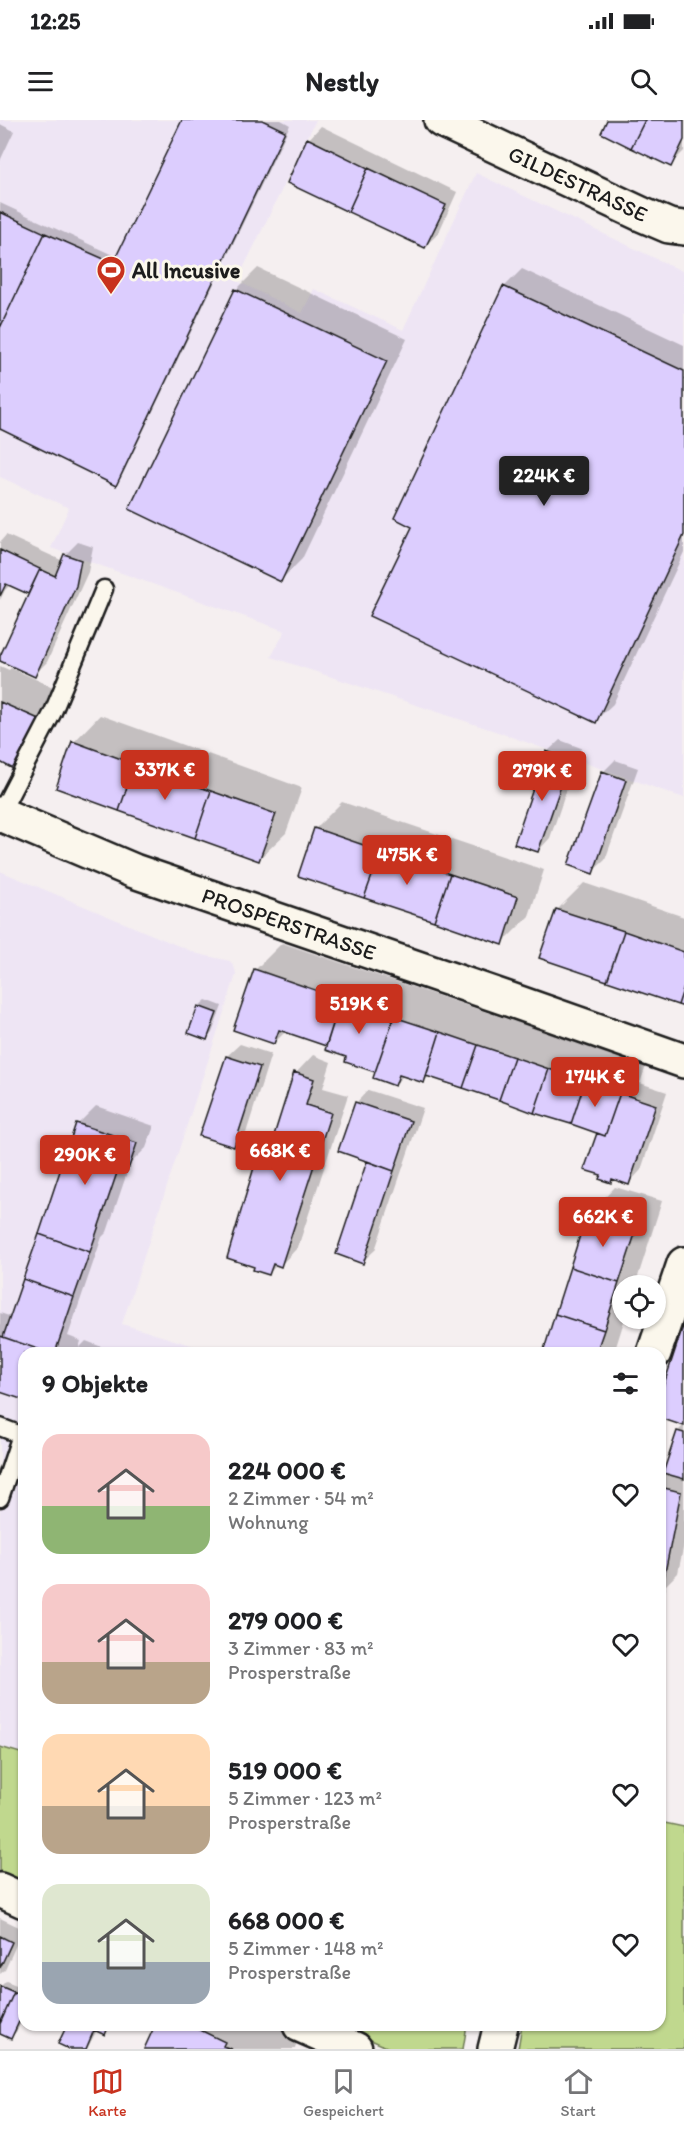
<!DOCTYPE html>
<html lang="de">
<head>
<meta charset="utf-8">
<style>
  body { margin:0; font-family:Itim,sans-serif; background:#f6f6f6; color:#202124; height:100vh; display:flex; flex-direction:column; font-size:22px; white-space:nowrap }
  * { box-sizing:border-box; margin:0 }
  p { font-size:20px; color:#757577 }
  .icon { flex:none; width:33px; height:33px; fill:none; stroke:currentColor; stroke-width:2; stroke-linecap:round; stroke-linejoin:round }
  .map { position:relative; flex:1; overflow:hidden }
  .side { position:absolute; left:18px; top:1227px; width:648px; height:684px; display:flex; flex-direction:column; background:#fff; border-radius:18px; box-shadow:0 2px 4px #0004 }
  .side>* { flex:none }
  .fabs { position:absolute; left:612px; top:1155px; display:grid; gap:12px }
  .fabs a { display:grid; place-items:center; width:54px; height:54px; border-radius:50%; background:#fff; box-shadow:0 2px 4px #0004; font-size:30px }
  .price { position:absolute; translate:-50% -51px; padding:0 14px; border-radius:6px; background:#c8321e; color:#fff; font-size:20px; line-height:39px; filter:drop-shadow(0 2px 3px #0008) }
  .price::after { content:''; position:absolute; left:50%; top:36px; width:18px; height:14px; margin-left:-9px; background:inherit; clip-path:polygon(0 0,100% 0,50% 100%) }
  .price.on { background:#222; color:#fff }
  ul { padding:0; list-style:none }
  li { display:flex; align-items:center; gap:18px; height:150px; padding:0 24px }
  li span { display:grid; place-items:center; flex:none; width:168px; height:120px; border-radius:18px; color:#555 }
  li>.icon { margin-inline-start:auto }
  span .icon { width:72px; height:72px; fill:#fffc; stroke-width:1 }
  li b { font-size:26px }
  h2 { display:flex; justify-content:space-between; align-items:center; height:72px; padding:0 24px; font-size:26px }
  .status { display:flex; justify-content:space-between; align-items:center; height:42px; padding:0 30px; background:#fff; direction:ltr }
  .status svg { height:16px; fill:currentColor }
  header { display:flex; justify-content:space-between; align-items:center; height:78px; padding:0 24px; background:#fff; font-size:27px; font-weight:700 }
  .menu { display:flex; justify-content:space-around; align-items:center; height:84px; border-top:2px solid #e0e0e0; background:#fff; font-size:16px; color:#757577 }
  .menu a { display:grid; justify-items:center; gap:3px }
  .menu .on { color:#c8321e }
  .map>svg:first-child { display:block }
  .built { fill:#eee5f4 }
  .green { fill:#c0d88e; stroke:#6e7a55; stroke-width:1.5 }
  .shadow { fill:#0003 }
  .building { fill:#dccdfe; stroke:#1c1c1c; stroke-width:1.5 }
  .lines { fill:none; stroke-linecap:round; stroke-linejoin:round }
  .lane-casing { stroke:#1c1c1c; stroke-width:21 }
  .street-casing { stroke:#1c1c1c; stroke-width:38 }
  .secondary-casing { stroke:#1c1c1c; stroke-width:38 }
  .lane { stroke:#fbf7ec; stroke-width:16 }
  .street { stroke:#fbf7ec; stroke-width:33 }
  .secondary { stroke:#fbf7ec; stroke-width:33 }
  .labels { text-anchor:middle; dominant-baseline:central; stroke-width:6; stroke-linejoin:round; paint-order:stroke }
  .street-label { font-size:22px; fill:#1c1c1c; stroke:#fbf7ec }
  .poi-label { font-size:22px; font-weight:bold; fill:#1c1c1c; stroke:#fbf7ec; text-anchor:start }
</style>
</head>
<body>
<div class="status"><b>12:25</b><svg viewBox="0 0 49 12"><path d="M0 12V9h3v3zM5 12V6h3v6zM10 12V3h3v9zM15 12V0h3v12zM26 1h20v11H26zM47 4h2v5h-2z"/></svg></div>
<header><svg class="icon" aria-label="menu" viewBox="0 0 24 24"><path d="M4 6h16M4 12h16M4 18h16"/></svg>Nestly<svg class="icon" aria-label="search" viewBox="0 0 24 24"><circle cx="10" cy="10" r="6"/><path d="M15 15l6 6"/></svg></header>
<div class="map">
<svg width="684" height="1929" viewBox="0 0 684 1929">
  <rect width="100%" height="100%" fill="#f5eff0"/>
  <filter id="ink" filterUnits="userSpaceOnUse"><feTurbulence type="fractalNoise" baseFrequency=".0167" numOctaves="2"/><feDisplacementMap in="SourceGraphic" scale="12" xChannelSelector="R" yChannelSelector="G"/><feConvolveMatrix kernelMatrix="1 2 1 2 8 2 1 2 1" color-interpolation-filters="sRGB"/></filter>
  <g filter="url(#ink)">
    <path class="built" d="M0,0h316l-79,161 65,32 12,-24 89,41 73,-157 208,99v526l-189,-67 -224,-74 14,-26 -234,-83 18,-40 -69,-31z
      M0,751l198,83 32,7 5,8 1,6 -114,349 95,29h-193v401l-24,-7z"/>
    <path class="green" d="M0,1627l24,7v127l-24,-10z
      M660,1702l24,5v222h-166l4,-24h138z
      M338,1905h129l-4,24h-72z"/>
    <path class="shadow" d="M184,0h97l9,5 -169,353 -6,6 -115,-56v-225l117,54z
      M609,0h75v31l-14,14z
      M0,4l14,7 -14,30z
      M321,6l136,66 -19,42 -13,12 -116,-107z
      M258,148l149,71 -105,220 -22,22 -149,-72 106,-220z
      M522,149l162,76v207l-71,152 -18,17 -181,-195 90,-239z
      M6,415l57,26 2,-6 13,-13 15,5 -5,25 -41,90 -13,13 -4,-82 -19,-9 -6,6 -5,10v-58z
      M0,546l9,4 2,-2 55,25 -66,68z
      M100,595l202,73 -16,45 -27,26 -185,-117z
      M560,620l21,8 -31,90 -12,13 9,-99z
      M615,640l23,8 -33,92 -13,12 11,-100z
      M342,682l202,68 -15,46 -27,27 -187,-114z
      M584,763l100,34v89l-127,-96z
      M282,823l364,123 -6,17 27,9 -26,78 -12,13 -30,-50 -169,-58 -6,7 -20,-7 -9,9 -18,-12 -30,-11 1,-5 -20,-11 -42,-14 -12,12 -19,-73z
      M206,880l16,6 -10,27 -6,6 -16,-7 9,-26z
      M240,924l31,10 -25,79 -13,13 -6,-90z
      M313,935l18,7 -8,26 25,7 -50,152 -17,18 -3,-1 -9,9 -13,-7 1,-101 14,-14 25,-78z
      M368,970l55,18 -48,142 -13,12 7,-102 -13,-57z
      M96,986l58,20 -8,22 -16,16 -23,68 -5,5 -34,99 13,5 -2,7 7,-7 32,12h-94v45l-24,-8v-77l12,4 66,-193z
      M615,1067l47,14 -27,85h-13v32h3l-11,35h-69l44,-139z
      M684,1305v119l-6,29 -14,14h2l-6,28v-149l7,1 11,-36z
      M0,1798l23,11 -18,41 -5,4z
      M6,1861l18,7v28l-7,15 -6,6 -11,-4v-46z
      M68,1905h44l-8,8 -7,-3 -10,19h-15z
      M157,1905h115l27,7 -4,17h-149z"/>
    <path class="building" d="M182,0h80l23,11 -169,355 -116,-57v-101l45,-95 68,30z
      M607,0h38l-14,28 -30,-15z
      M645,0h39v20l-13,27 -40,-19z
      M307,18l61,30 -20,44 -61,-29z
      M368,48l78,37 -21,43 -77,-36z
      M0,92l45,21 -45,95z
      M503,166l181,85v164l-88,188 -227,-107 43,-89 -18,-9z
      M235,169l152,72 -106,221 -152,-73z
      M0,430l40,19 -12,25 -22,-10 -6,12z
      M64,434l17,6 -5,26 -41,91 -35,-16v-5l40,-87 15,7z
      M0,582l41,18 -24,51 -17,-9z
      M72,621l63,23 -16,47 -63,-23z
      M546,631l24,9 -32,92 -24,-8z
      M135,644l76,27 -16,47 -76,-27z
      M602,651l24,9 -33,94 -25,-9z
      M211,671l65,23 -17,47 -64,-23z
      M314,708l67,23 -17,47 -66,-22z
      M381,731l69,23 -16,47 -70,-23z
      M450,754l68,23 -15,48 -69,-24z
      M556,789l68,22 -17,50 -68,-23z
      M624,811l60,21v35l-6,18 -71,-24z
      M254,849l87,30 -15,47 -47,-16 -5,14 -41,-14z
      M684,867v20l-6,-2z
      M341,879l53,18 -19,55 -30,-10 1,-5 -21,-7z
      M198,886l19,7 -10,27 -19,-7z
      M394,897l46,15 -16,51 -25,-8 -4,11 -22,-8z
      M440,912l38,13 -15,43 -37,-12z
      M478,925l36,12 -15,43 -36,-12z
      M226,936l34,11 -26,80 -35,-11z
      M514,937l35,12 -15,44 -35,-13z
      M549,949l36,12 -14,43 -37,-11z
      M294,952l20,7 -8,26 25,8 -50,154 -8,-3 -4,11 -16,-5 1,-3 -27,-9 28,-94 9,3z
      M585,961l35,12 -15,43 -34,-12z
      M620,973l36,12 -27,80 -17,-6 -1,4 -12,-4 2,-4 -17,-5 13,-37 8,3z
      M355,982l56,19 -17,50 -56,-20z
      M76,1003l61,20 -8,24 -9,-3 -30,88 -51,-18z
      M367,1041l27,10 -31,93 -27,-10z
      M587,1093l50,15 -18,55 -49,-16z
      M39,1114l51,18 -16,45 -51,-18z
      M570,1147l49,16 -15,47 -49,-16z
      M23,1159l51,18 -19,56h-6l-46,-16z
      M555,1194l49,16 -8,23h-53z
      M684,1203v103l-24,-8v-22z
      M0,1216l49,17h-25v47l-24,-8z
      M677,1311l7,2v46l-21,-6z
      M660,1367l21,5 -20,101 -1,-1z
      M0,1816l12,6 -12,26z
      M0,1866l14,6 -14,32z
      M14,1872l10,5v14l-13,28 -11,-5v-10z
      M67,1905h16l11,5 -8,19h-17l-11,-5z
      M83,1905h26l-4,10z
      M155,1905h35l35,17 -2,4 9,3h-88z"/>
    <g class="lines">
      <g class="lane-casing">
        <path id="lane" d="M0,694l53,-102 51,-123
          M0,1307l21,8 -21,63"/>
      </g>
      <g class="street-casing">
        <path id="street" d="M441,0l200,94 28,12 15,2
          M654,1233l30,-89
          M0,1770l24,11
          M300,1905l55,24
          M495,1929l6,-24"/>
      </g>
      <g class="secondary-casing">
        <path id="secondary" d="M0,694l134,57 374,128 176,62"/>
      </g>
      <use href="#lane" class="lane"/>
      <use href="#street" class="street"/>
      <use href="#secondary" class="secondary"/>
    </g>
  </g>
  <defs>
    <g id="stadium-pin" transform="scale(1.5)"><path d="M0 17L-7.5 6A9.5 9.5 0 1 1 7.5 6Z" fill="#c8321e" stroke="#fbf7ec"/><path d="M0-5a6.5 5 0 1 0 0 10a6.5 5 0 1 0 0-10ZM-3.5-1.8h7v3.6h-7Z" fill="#fff"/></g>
  </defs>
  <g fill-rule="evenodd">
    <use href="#stadium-pin" x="111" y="150"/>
  </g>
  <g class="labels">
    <g class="street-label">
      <text transform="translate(578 64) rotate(25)">GILDESTRASSE</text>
      <text transform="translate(289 804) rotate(19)">PROSPERSTRASSE</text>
    </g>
    <g class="poi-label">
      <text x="132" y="150">All Incusive</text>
    </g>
  </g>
</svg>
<div class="fabs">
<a><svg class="icon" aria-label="locate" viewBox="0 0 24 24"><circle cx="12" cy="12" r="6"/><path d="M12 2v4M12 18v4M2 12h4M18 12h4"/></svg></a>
</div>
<b class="price on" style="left:544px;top:387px">224K €</b>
<b class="price" style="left:165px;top:681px">337K €</b>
<b class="price" style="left:542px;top:682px">279K €</b>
<b class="price" style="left:407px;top:766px">475K €</b>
<b class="price" style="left:359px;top:915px">519K €</b>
<b class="price" style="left:595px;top:988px">174K €</b>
<b class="price" style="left:280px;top:1062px">668K €</b>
<b class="price" style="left:85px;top:1066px">290K €</b>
<b class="price" style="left:603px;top:1128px">662K €</b>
<section class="side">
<h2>9 Objekte<svg class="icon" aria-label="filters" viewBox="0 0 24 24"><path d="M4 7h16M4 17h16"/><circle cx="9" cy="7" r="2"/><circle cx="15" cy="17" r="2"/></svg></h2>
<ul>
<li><span style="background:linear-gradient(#f6c9c9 60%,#8fb573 0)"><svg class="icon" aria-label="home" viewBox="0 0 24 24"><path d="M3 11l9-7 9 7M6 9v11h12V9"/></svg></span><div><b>224 000 €</b><p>2 Zimmer · 54 m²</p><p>Wohnung</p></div><svg class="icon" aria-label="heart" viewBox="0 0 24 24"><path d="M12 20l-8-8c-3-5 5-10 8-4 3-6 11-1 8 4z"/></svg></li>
<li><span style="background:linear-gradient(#f6c9c9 65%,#b9a48a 0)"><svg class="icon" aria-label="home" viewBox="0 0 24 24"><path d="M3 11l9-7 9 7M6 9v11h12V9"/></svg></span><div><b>279 000 €</b><p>3 Zimmer · 83 m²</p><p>Prosperstraße</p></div><svg class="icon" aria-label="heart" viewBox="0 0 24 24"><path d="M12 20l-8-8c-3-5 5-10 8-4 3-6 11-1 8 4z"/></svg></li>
<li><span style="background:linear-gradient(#ffd9b3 60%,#b9a48a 0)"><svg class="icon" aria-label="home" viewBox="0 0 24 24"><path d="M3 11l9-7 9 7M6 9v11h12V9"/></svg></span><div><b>519 000 €</b><p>5 Zimmer · 123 m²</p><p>Prosperstraße</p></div><svg class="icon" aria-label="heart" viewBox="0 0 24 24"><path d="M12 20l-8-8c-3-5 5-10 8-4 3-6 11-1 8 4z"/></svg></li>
<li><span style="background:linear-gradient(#dfe7d0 65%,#9aa5b1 0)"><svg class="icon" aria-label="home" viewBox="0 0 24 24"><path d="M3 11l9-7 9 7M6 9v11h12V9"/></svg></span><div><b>668 000 €</b><p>5 Zimmer · 148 m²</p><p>Prosperstraße</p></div><svg class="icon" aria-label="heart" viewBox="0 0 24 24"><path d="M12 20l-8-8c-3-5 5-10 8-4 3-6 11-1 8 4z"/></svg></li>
</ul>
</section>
</div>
<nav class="menu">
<a class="on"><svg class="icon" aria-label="map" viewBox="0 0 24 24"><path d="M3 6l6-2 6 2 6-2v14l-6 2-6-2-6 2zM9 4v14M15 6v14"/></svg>Karte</a>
<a><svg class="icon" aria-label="saved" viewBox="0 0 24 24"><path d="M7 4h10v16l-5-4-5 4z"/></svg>Gespeichert</a>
<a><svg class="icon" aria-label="home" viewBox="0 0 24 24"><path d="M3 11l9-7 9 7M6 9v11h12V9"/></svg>Start</a>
</nav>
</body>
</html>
